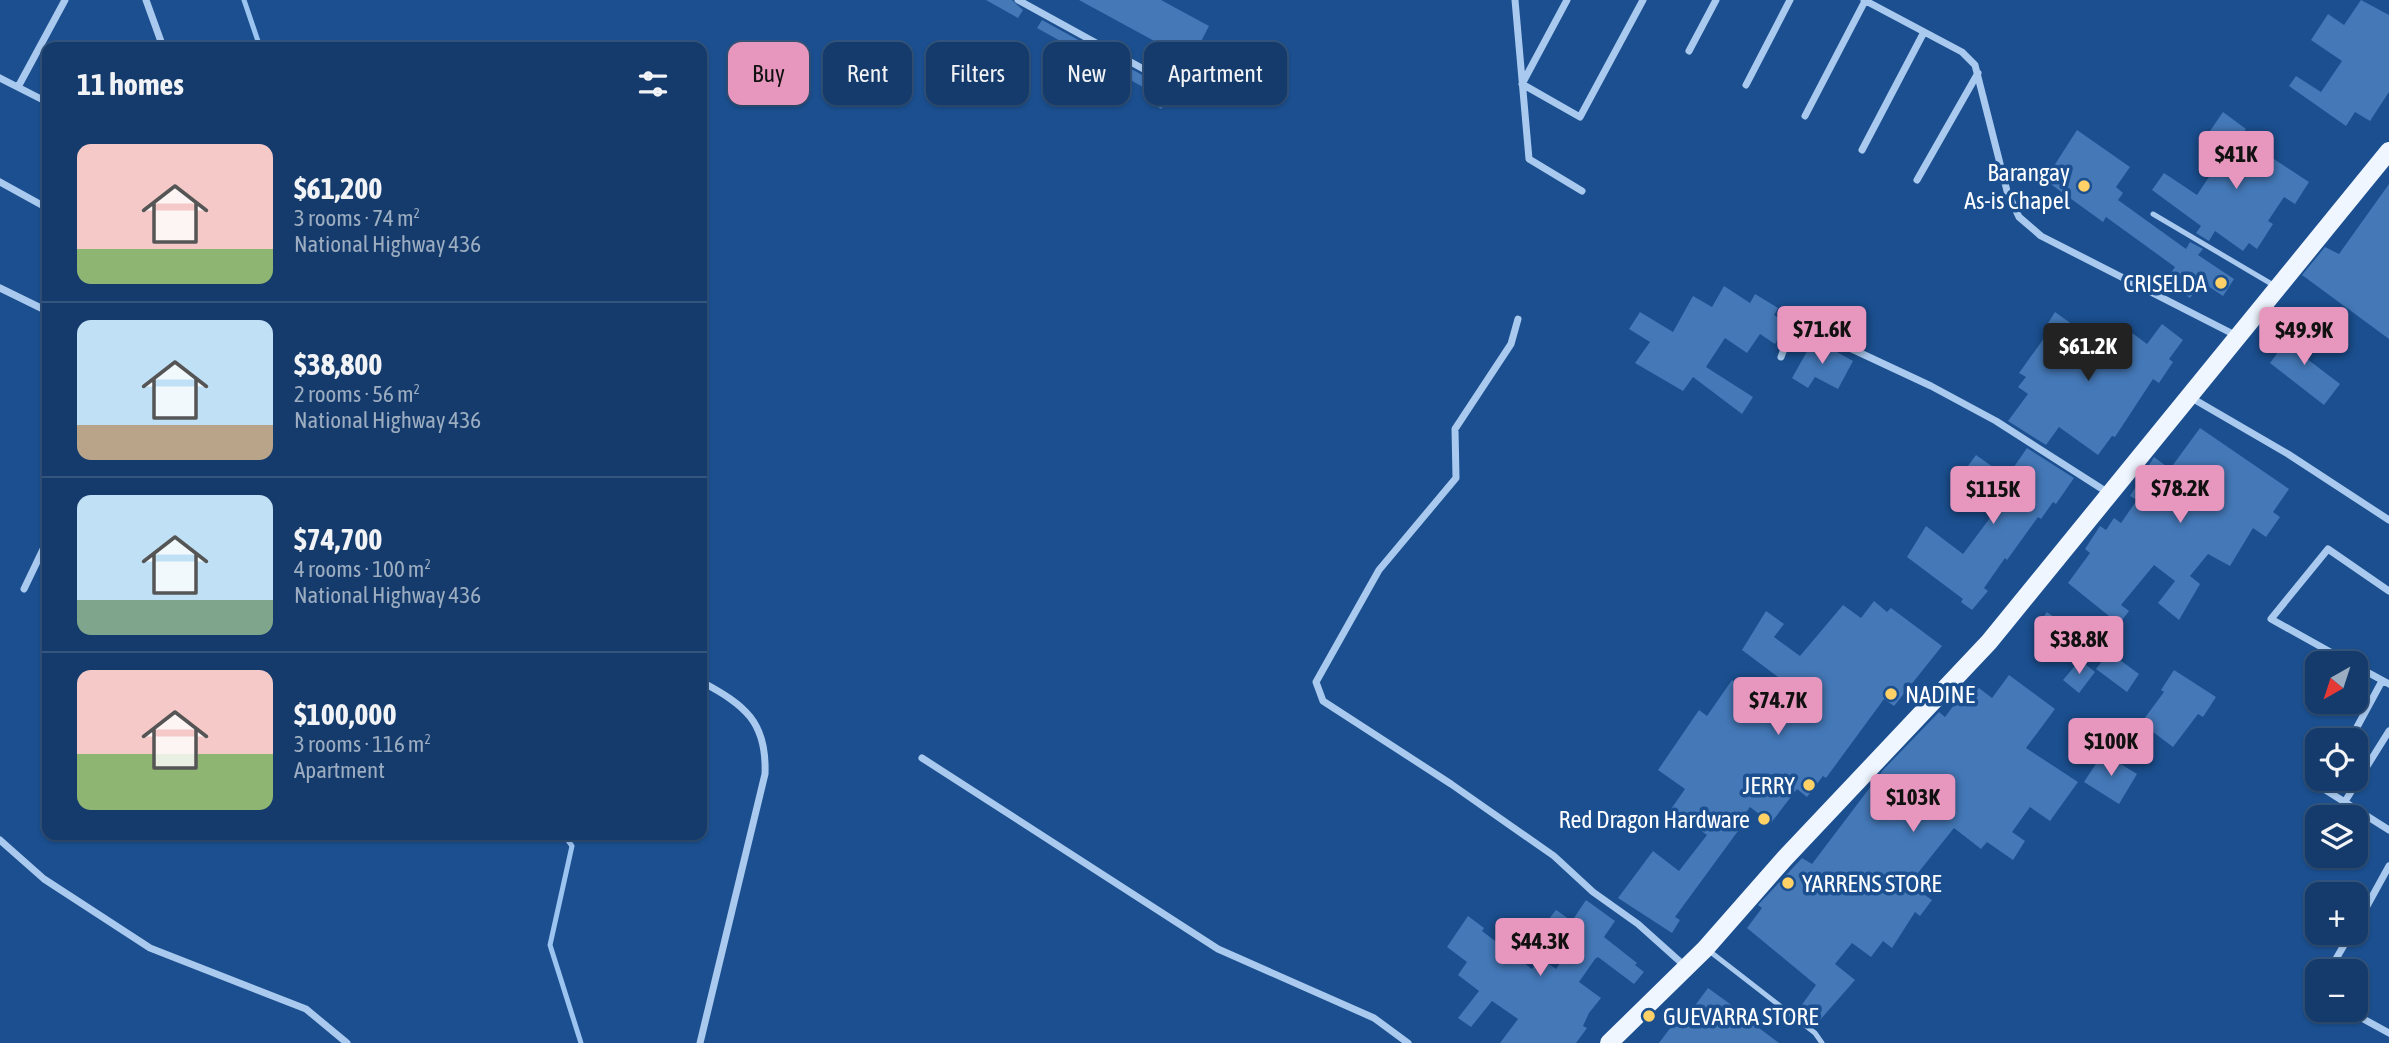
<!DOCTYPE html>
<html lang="en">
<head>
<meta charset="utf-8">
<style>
  body { margin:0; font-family:"Asap Condensed",sans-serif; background:#1d4271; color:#f1f3f6; height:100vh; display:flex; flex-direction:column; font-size:26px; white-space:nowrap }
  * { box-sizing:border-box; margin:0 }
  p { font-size:23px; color:#9dadc1 }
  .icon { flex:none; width:38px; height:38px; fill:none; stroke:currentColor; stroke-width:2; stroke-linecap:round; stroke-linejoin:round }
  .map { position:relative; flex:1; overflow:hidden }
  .details { position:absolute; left:42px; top:42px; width:665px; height:798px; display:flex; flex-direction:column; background:#143b6b; border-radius:14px; box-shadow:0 2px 5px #0004,0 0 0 2px #33557e }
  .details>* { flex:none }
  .guide { position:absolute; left:728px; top:42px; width:665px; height:63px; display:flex; gap:14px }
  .needle { width:46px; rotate:219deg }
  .fabs { position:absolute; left:2305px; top:651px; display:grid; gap:14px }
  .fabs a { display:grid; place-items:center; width:63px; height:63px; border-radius:14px; background:#143b6b; box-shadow:0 2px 5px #0004,0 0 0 2px #33557e; font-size:35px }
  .price { position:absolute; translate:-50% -60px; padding:0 16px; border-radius:7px; background:#e797bd; color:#111; font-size:23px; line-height:46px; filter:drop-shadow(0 2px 4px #0008) }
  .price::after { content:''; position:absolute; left:50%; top:42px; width:21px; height:16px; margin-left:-10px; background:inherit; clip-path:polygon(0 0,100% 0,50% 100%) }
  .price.active { background:#222; color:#fff }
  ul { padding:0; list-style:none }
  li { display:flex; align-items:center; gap:21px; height:175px; padding:0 35px }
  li+li { border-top:2px solid #33557e }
  li span { display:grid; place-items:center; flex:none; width:196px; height:140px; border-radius:14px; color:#555 }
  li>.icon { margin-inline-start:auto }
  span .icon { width:84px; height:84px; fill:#fffc; stroke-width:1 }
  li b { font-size:30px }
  h2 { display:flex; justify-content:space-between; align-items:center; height:84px; padding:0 35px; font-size:30px }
  .chip { padding:0 24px; border-radius:14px; background:#143b6b; box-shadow:0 2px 5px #0004,0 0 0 2px #33557e; font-size:24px; line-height:63px }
  .chip.active { background:#e797bd; color:#111 }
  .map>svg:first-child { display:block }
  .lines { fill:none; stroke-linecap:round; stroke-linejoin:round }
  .stream { stroke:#9cc4f0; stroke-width:5 }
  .building { fill:#4478b7 }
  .service { stroke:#a9c9ee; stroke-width:5 }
  .minor { stroke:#a9c9ee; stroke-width:7 }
  .primary { stroke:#f0f6ff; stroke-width:18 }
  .poi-dot { fill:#ffd166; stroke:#1b4f8f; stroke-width:2.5 }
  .labels { text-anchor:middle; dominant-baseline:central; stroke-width:7; stroke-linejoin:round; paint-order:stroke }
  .poi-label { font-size:24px; fill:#fff; stroke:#1b4f8f; text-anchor:end }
</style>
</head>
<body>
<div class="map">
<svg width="2389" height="1043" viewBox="0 0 2389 1043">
  <rect width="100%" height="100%" fill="#1b4f8f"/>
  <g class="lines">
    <path class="stream" d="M244,0l16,47
      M564,835l8,11 -22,99 31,98"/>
  </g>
  <path class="building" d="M986,0h26l11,10 -5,8z
    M1079,0h82l48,26 -18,35z
    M2361,0l28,15v77l-19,29 -15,-9 -9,14 -57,-40 7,-10 25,16 21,-31 -31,-21 17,-26 16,11z
    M1042,20l113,62 8,-2 12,8 -14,21 -14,-9 5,-8 -115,-64z
    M2223,112l23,17 -6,8 69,45 -14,22 -11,-7 -16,24 5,3 -16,25 -8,-6 -6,8 -28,-20 -6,10 -13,-8 5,-7 -49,-36 12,-17 33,22 33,-50 -20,-14z
    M2077,130l53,37 -14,20 7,6 -5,7 68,49 4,-7 13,7 -5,6 36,24 -11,17 -21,-14 -12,16 -24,-18 9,-13 -69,-50 -3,5 -58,-42z
    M2389,184v155l-87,-64 23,-28 14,7z
    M1724,286l26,17 5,-9 23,14 -4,7 13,8 -12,21 -15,-10 -13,19 -22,-15 -19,29 47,30 -11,17 -49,-37 -10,14 -48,-28 15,-21 -21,-13 11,-17 33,20 20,-36 19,11z
    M2055,312l57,41 16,-23 19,14 15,-20 21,16 -14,19 4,3 -14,21 -6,-4 -38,58 -3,-1 -14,19 -39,-28 -13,18 -38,-24 20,-27 -10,-7 8,-10 -7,-4 28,-39 -4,-3z
    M2298,325l17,13 -13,17 38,29 -16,21 -54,-42z
    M1814,339l39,22 -15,28 -23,-12 -7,11 -16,-10z
    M2200,428l89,61 -16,23 7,5 -14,20 -13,-9 -23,38 -22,-12 -18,22 10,8 -21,36 -21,-17 17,-22 -21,-16 -33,40 8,6 -10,13 -51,-41 22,-30 -5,-4 15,-23 6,4 8,-12 7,5 16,-23 -7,-4 24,-39 16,12z
    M2027,448l47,30 -18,26 -3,-2 -12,17 -3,-2 -31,43 -2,-2 -21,30 4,3 -16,19 -11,-8 2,-3 -56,-42 19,-31 37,28 42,-56 -40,-28 11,-15 31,22z
    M1874,601l13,11 4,-4 51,38 -48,60 -10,-7 -58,79 -3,-2 -16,21 -10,-8 -26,34 -21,-16 -16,21 4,3 -63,86 5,3 -8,13 -54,-35 35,-47 26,20 28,-36 -36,-26 14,-20 -27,-19 41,-60 8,6 25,-36 29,20 17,-23 -36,-27 24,-39 18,13 -10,13 26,19 43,-51 18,13z
    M2047,612l27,20 -11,15 -27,-20z
    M2109,652l30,22 -12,18 -31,-23z
    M2080,660l15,12 -16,21 -16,-13z
    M2174,670l42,27 -13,20 -5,-3 -25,33 -32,-24 23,-31 -3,-2z
    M2009,675l46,34 -29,39 52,34 -28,39 -20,-14 -18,25 13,9 -12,19 -26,-18 -6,7 -27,-21 -45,56 23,16 -12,16 -5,-4 -23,36 -9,-7 -12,16 -19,-14 -17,21 20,16 -35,40 -19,-14 15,-21 -69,-57 15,-20 -4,-3 44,-47 10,6 72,-95 55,-57 6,5 26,-35 21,16z
    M2103,753l34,21 -18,30 -35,-22z
    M1586,900l29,21 -11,16 33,26 -2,2 9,7 -10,12 -36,-27 -3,2 -16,23 22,16 -12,15 -6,13 4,2 -11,15h-76l18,-24 -26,-18 -21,26 -13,-9 21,-27 -21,-16 9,-13 -20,-15 21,-31 16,12 -2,3 50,38 8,-11 16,11 17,-25 -28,-20 11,-14 16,11z
    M1708,988l29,21 3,-3 19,14 -4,5 24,18h-120l18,-24 5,4z"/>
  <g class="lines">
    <path class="service" d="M2153,214l122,72
      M1708,950l107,83 7,10"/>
    <path class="minor" d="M146,0l17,47
      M1018,0l140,77
      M1515,0l14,159 53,32
      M1567,0l-45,84 58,33 63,-117
      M1864,0l98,52 13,13 32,126 12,26 22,19 196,100
      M1689,51l27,-51
      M0,78l47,24
      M1746,85l44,-85
      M18,87l47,-87
      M1805,116l60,-115
      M1862,150l62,-118
      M1917,180l61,-107
      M0,182l47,26
      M0,288l47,23
      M1518,319l-7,25 -56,85 1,49 -77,92 -63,112 7,19 128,83 103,72 39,36 45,32 48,43
      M1781,357l13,-35 137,64 65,35 114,73
      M2190,397l98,57 101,66
      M24,589l23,-48
      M2350,663l-79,-44 57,-70 61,42
      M2356,666l33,18
      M2350,740l32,-59
      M922,758l296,191 156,69 34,25
      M2329,779l-5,10 65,41
      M2344,803l45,-72
      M0,840l44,39 106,69 156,61 41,34
      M2356,926l33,-60
      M2329,971l22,-38
      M2317,991v2
      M2347,1010l42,23
      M700,1043l65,-269c2,-52 -20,-69 -63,-92"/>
    <path class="primary" d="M1609,1043l96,-94 80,-91 204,-216 400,-491"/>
  </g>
  <g class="poi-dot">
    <circle cx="2084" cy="186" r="7"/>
    <circle cx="2221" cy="283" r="7"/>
    <circle cx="1891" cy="694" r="7"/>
    <circle cx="1809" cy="785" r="7"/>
    <circle cx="1764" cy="819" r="7"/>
    <circle cx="1788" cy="883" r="7"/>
    <circle cx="1649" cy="1016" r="7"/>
  </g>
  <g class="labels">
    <g class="poi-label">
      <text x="2070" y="172">Barangay<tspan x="2070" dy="28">As-is Chapel</tspan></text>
      <text x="2207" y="283">CRISELDA</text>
      <text x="1905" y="694" text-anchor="start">NADINE</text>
      <text x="1795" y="785">JERRY</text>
      <text x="1750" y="819">Red Dragon Hardware</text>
      <text x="1802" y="883" text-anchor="start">YARRENS STORE</text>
      <text x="1663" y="1016" text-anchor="start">GUEVARRA STORE</text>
    </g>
  </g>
</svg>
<div class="fabs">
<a><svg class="needle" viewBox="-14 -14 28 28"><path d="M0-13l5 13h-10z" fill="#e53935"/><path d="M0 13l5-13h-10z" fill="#9dadc1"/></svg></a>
<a><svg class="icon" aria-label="locate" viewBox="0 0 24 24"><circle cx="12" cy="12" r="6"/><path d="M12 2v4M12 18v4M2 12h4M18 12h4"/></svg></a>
<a><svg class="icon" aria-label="layers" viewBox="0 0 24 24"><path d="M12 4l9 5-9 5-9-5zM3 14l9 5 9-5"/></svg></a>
<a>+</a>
<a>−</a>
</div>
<b class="price" style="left:2236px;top:191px">$41K</b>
<b class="price" style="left:1822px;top:366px">$71.6K</b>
<b class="price" style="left:2304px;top:367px">$49.9K</b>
<b class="price active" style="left:2088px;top:383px">$61.2K</b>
<b class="price" style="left:2180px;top:525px">$78.2K</b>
<b class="price" style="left:1993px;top:526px">$115K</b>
<b class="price" style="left:2079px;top:676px">$38.8K</b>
<b class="price" style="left:1778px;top:737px">$74.7K</b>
<b class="price" style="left:2111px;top:778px">$100K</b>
<b class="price" style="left:1913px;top:834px">$103K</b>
<b class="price" style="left:1540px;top:978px">$44.3K</b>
<div class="guide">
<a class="chip active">Buy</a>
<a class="chip">Rent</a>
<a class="chip">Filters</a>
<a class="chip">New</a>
<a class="chip">Apartment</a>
</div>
<section class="details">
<h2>11 homes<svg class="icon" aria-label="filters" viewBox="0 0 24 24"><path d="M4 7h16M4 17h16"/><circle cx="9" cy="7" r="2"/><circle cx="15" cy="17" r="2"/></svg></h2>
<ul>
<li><span style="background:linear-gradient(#f6c9c9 75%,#8fb573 0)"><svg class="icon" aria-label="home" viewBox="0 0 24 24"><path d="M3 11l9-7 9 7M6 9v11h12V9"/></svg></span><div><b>$61,200</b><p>3 rooms · 74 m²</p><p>National Highway 436</p></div></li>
<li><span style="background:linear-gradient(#bfe0f5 75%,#b9a48a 0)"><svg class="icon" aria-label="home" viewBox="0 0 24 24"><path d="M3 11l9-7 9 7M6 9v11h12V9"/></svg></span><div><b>$38,800</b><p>2 rooms · 56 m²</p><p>National Highway 436</p></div></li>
<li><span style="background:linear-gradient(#bfe0f5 75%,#7fa58c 0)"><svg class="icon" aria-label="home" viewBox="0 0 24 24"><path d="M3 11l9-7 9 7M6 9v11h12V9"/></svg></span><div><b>$74,700</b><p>4 rooms · 100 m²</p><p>National Highway 436</p></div></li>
<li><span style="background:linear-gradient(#f6c9c9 60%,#8fb573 0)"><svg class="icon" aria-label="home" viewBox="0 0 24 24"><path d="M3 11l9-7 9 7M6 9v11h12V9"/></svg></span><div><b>$100,000</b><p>3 rooms · 116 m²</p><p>Apartment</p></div></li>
</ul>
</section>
</div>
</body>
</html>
